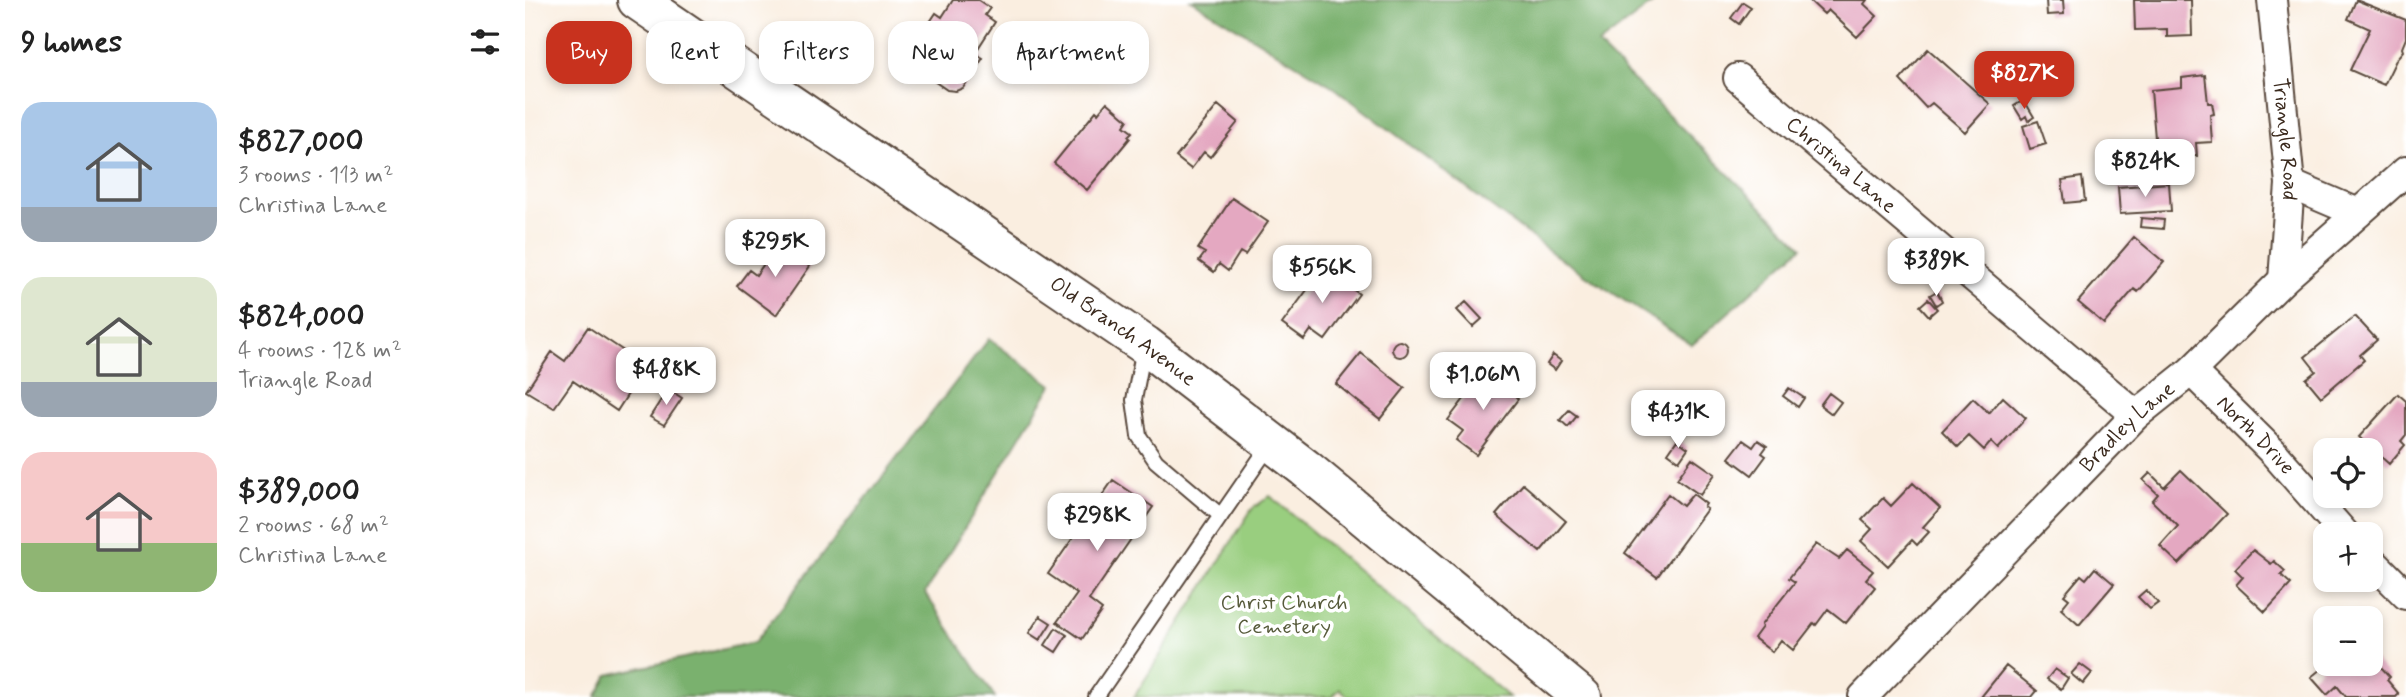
<!DOCTYPE html>
<html lang="en">
<head>
<meta charset="utf-8">
<style>
  body { margin:0; font-family:Mynerve,sans-serif; background:#f6f6f6; color:#222; height:100vh; display:flex; flex-direction:column; font-size:26px; white-space:nowrap }
  * { box-sizing:border-box; margin:0 }
  p { font-size:23px; color:#767676 }
  .icon { flex:none; width:38px; height:38px; fill:none; stroke:currentColor; stroke-width:2; stroke-linecap:round; stroke-linejoin:round }
  .map { position:relative; flex:1; overflow:hidden }
  .sheet { display:flex; flex-direction:column; background:#fff; width:525px }
  .sheet>* { flex:none }
  .banner { position:absolute; left:21px; top:21px; width:665px; height:63px; display:flex; gap:14px }
  .tools { position:absolute; left:1788px; top:438px; display:grid; gap:14px }
  .tools a { display:grid; place-items:center; width:70px; height:70px; border-radius:14px; background:#fff; box-shadow:0 4px 10px #0003; font-size:35px }
  .price { position:absolute; translate:-50% -60px; padding:0 16px; border-radius:14px; background:#fff; color:#222; font-size:23px; line-height:46px; filter:drop-shadow(0 2px 4px #0008) }
  .price::after { content:''; position:absolute; left:50%; top:42px; width:21px; height:16px; margin-left:-10px; background:inherit; clip-path:polygon(0 0,100% 0,50% 100%) }
  .price.active { background:#c8321e; color:#fff }
  ul { padding:0; list-style:none }
  li { display:flex; align-items:center; gap:21px; height:175px; padding:0 21px }
  li span { display:grid; place-items:center; flex:none; width:196px; height:140px; border-radius:21px; color:#555 }
  li>.icon { margin-inline-start:auto }
  span .icon { width:84px; height:84px; fill:#fffc; stroke-width:1 }
  li b { font-size:30px }
  h2 { display:flex; justify-content:space-between; align-items:center; height:84px; padding:0 21px; font-size:30px }
  .tag { padding:0 24px; border-radius:21px; background:#fff; box-shadow:0 4px 10px #0003; font-size:24px; line-height:63px }
  .tag.active { background:#c8321e; color:#fff }
  main { display:flex; flex:1; min-height:0 }
  .map>svg:first-child { display:block }
  .green { fill:#99ce7f; stroke:#6a7c4e; stroke-width:2 }
  .forest { fill:#7ab16e; stroke:#5a6e46; stroke-width:2 }
  .building { fill:#e4a8c1 }
  .lines { fill:none; stroke-linecap:round; stroke-linejoin:round }
  .lane-casing { stroke:#58473b; stroke-width:18 }
  .street-casing { stroke:#58473b; stroke-width:32 }
  .secondary-casing { stroke:#58473b; stroke-width:42 }
  .lane { stroke:#fff; stroke-width:14 }
  .street { stroke:#fff; stroke-width:28 }
  .secondary { stroke:#fff; stroke-width:38 }
  .labels { text-anchor:middle; dominant-baseline:central; stroke-width:7; stroke-linejoin:round; paint-order:stroke }
  .street-label { font-size:21px; fill:#3b2a1e; stroke:#fff }
  .park-label { font-size:21px; fill:#575b3b; stroke:#fff }
</style>
</head>
<body>
<main>
<section class="sheet">
<h2>9 homes<svg class="icon" aria-label="filters" viewBox="0 0 24 24"><path d="M4 7h16M4 17h16"/><circle cx="9" cy="7" r="2"/><circle cx="15" cy="17" r="2"/></svg></h2>
<ul>
<li><span style="background:linear-gradient(#a9c7e8 75%,#9aa5b1 0)"><svg class="icon" aria-label="home" viewBox="0 0 24 24"><path d="M3 11l9-7 9 7M6 9v11h12V9"/></svg></span><div><b>$827,000</b><p>3 rooms · 113 m²</p><p>Christina Lane</p></div></li>
<li><span style="background:linear-gradient(#dfe7d0 75%,#9aa5b1 0)"><svg class="icon" aria-label="home" viewBox="0 0 24 24"><path d="M3 11l9-7 9 7M6 9v11h12V9"/></svg></span><div><b>$824,000</b><p>4 rooms · 128 m²</p><p>Triangle Road</p></div></li>
<li><span style="background:linear-gradient(#f6c9c9 65%,#8fb573 0)"><svg class="icon" aria-label="home" viewBox="0 0 24 24"><path d="M3 11l9-7 9 7M6 9v11h12V9"/></svg></span><div><b>$389,000</b><p>2 rooms · 68 m²</p><p>Christina Lane</p></div></li>
</ul>
</section>
<div class="map">
<svg width="1881" height="697" viewBox="0 0 1881 697">
  <rect width="100%" height="100%" fill="#fff"/>
  <filter id="ink" filterUnits="userSpaceOnUse"><feTurbulence type="fractalNoise" baseFrequency=".0143" numOctaves="2"/><feDisplacementMap in="SourceGraphic" scale="14" xChannelSelector="R" yChannelSelector="G"/><feConvolveMatrix kernelMatrix="1 2 1 2 8 2 1 2 1" color-interpolation-filters="sRGB"/></filter>
  <filter id="wash" filterUnits="userSpaceOnUse"><feTurbulence type="fractalNoise" baseFrequency=".00686" numOctaves="4" result="noise"/><feDisplacementMap in="SourceGraphic" scale="28" xChannelSelector="R" yChannelSelector="G"/><feGaussianBlur stdDeviation="1.57" result="paint"/><feColorMatrix in="noise" values="0 0 0 0 0 0 0 0 0 0 0 0 0 0 0 0 0 1.4 0 .05"/><feComposite in="paint" operator="in"/></filter>
  <g filter="url(#wash)">
    <rect width="100%" height="100%" fill="#faeee0"/>
    <path class="green" d="M745,496l239,201h-160l-9,-8 -8,8h-198l118,-188z"/>
    <path class="forest" d="M666,0h466l-59,45 204,202 -110,98 -137,-90 -223,-169z
      M464,339l63,46 -127,208 70,104h-399l12,-22 147,-33z"/>
    <g id="blocks">
      <path class="building" d="M428,0h25l12,8 -5,7 10,7 -20,31 8,5 -20,30 -7,3 -9,-1 -51,-35 10,-14 14,9 10,-15 -6,-4 12,-18 6,4z
        M1284,0h58l-3,4 13,12 -20,21 -29,-27 -4,4z
        M1521,0h17l1,14 -17,1z
        M1609,0h57l1,36 -25,1v-8l-32,1z
        M1831,0l50,20v18l-4,10 1,3 -6,7 -13,27 -34,-15 20,-41 -22,-10z
        M1218,2l8,5 -12,17 -8,-6z
        M563,32l15,10 -14,21 -15,-10z
        M1403,49l62,55 -25,28 -33,-29 -6,5 -26,-28z
        M1680,75l3,28h4l2,11 -4,1 2,27 -16,1 1,13h-7l1,8 -12,1 -1,-7 -12,1 -1,-10 -9,1 -5,-60 31,-3v-9z
        M1499,100l10,17 -6,4 -2,-5 -4,3 -8,-13z
        M582,102l21,18 -4,6 8,6 -4,4 2,2 -43,52 -33,-27 42,-52 2,2z
        M693,105l20,17 -28,35 -6,-5 -13,17 -15,-12z
        M1513,121l8,23 -16,5 -7,-23z
        M1557,177l3,24 -20,2 -3,-23z
        M1644,183l2,28 -51,3 -2,-27z
        M707,198l36,24 -23,33 -5,-3 -12,19 -9,-7 -5,8 -15,-11 6,-8 -7,-4z
        M1616,218l23,2 -1,9 -23,-2z
        M1609,237l30,25 -26,30 -4,-3 -30,35 -26,-22z
        M254,243l31,23 -34,49 -39,-29 12,-16 7,5z
        M809,261l11,9 -6,9 20,15 -34,46 -14,-10 -7,10 -22,-16 42,-57 3,3z
        M1412,291l5,10 -6,4 -6,-10z
        M1403,299l9,10 -8,7 -9,-10z
        M941,302l16,17 -9,8 -16,-17z
        M1830,316l22,24 -17,15 4,5 -43,37 -15,-18 10,-8 -11,-14z
        M63,327l58,39 -29,45 -44,-30 -19,27 -28,-17 26,-39 13,9z
        M867 349a8 8 0 1 1 16 0a8 8 0 1 1-16 0Z
        M836,353l44,35 -25,31 -44,-35z
        M1028,355l8,6 -6,9 -8,-6z
        M959,373l20,16 6,-8 11,9 -5,7 2,2 -42,56 -20,-15 7,-9 -15,-11z
        M1264,388l15,10 -6,9 -15,-11z
        M143,389l14,9 -18,27 -14,-8z
        M1304,393l12,9 -9,12 -12,-9z
        M1873,394l8,7v34l-5,6 4,4 -16,19 -30,-27z
        M1478,397l23,21 -28,31 -7,-7 -7,8 -15,-14 -11,11 -16,-16 31,-33 16,15z
        M1044,410l8,6 -9,11 -8,-7z
        M1152,440l11,8 -9,13 -11,-8z
        M1218,440l10,7 5,-7 9,6 -5,7 4,3 -14,19 -23,-17z
        M1167,458l23,16 -15,21 -23,-16z
        M1656,470l46,44 -48,50 -19,-18 18,-20 -26,-25 6,-7 -15,-14 7,-7 14,14z
        M588,480l40,27 -64,93 13,10 -20,29 -25,-17 20,-28 -29,-20z
        M1388,483l27,25 -17,19 6,5 -12,13 -5,-5 -24,26 -27,-25 11,-12 -10,-9 21,-22 8,8z
        M998,484l43,37 -26,31 -44,-37z
        M1143,494l15,12 10,-12 13,10 -2,3 3,2 -50,68 -32,-24z
        M1291,544l23,15 8,-9 26,21 -7,8 9,8 -29,36 -18,-14 -12,16 -2,-2 -21,27 -12,-10 -9,12 -18,-14 8,-11 -1,-2 34,-43 -6,-4z
        M1728,550l18,14 3,-3 11,10 -4,4 10,9 -26,28 -29,-27 7,-8 -8,-8z
        M1570,568l19,16 -35,41 -18,-16 8,-10 -5,-4 17,-20 5,4z
        M1621,590l12,13 -8,6 -12,-12z
        M515,616l11,7 -11,17 -11,-7z
        M531,628l11,7 -11,17 -11,-7z
        M1846,656l19,21 -3,3 12,14 -3,3h-50l-9,-11 -10,9 -16,-18 10,-8 -2,-2 7,-6v2h45z
        M1555,664l12,9 -9,11 -12,-10z
        M1481,666l31,25 -5,6h-51z
        M1530,669l13,9 -7,11 -14,-10z"/>
    </g>
  </g>
  <g filter="url(#ink)">
    <use href="#blocks" fill-opacity="0" stroke="#58473b" stroke-width="2"/>
    <g class="lines">
      <g class="lane-casing">
        <path id="lane" d="M619,348l-10,52 5,36 17,25 65,55
          M571,697l175,-254"/>
      </g>
      <g class="street-casing">
        <g id="street">
          <path id="s1" d="M1747,0l18,184 -7,96"/>
          <path id="s2" d="M1213,78l398,337"/>
          <path d="M1765,184l68,29"/>
          <path id="s3" d="M1666,371l82,81 72,82"/>
          <path d="M1846,560l35,35"/>
          <path id="s4" d="M1338,697l273,-282 55,-44 92,-91 123,-109"/>
        </g>
      </g>
      <g class="secondary-casing">
        <g id="secondary">
          <path id="s5" d="M112,0l508,345 160,123 277,229"/>
        </g>
      </g>
      <use href="#lane" class="lane"/>
      <use href="#street" class="street"/>
      <use href="#secondary" class="secondary"/>
    </g>
  </g>
  <g class="labels">
    <g class="street-label">
      <text stroke="none"><textPath href="#s1" startOffset="140">Triangle Road</textPath></text>
      <text stroke="none"><textPath href="#s2" startOffset="135">Christina Lane</textPath></text>
      <text stroke="none"><textPath href="#s5" startOffset="588">Old Branch Avenue</textPath></text>
      <text stroke="none"><textPath href="#s4" startOffset="378">Bradley Lane</textPath></text>
      <text stroke="none"><textPath href="#s3" startOffset="91">North Drive</textPath></text>
    </g>
    <g class="park-label">
      <text x="759" y="603">Christ Church<tspan x="759" dy="24">Cemetery</tspan></text>
    </g>
  </g>
</svg>
<div class="tools">
<a><svg class="icon" aria-label="locate" viewBox="0 0 24 24"><circle cx="12" cy="12" r="6"/><path d="M12 2v4M12 18v4M2 12h4M18 12h4"/></svg></a>
<a>+</a>
<a>−</a>
</div>
<b class="price active" style="left:1499px;top:111px">$827K</b>
<b class="price" style="left:1620px;top:199px">$824K</b>
<b class="price" style="left:250px;top:279px">$295K</b>
<b class="price" style="left:1411px;top:298px">$389K</b>
<b class="price" style="left:797px;top:305px">$556K</b>
<b class="price" style="left:141px;top:407px">$488K</b>
<b class="price" style="left:958px;top:412px">$1.06M</b>
<b class="price" style="left:1153px;top:450px">$431K</b>
<b class="price" style="left:572px;top:553px">$298K</b>
<div class="banner">
<a class="tag active">Buy</a>
<a class="tag">Rent</a>
<a class="tag">Filters</a>
<a class="tag">New</a>
<a class="tag">Apartment</a>
</div>
</div>
</main>
</body>
</html>
